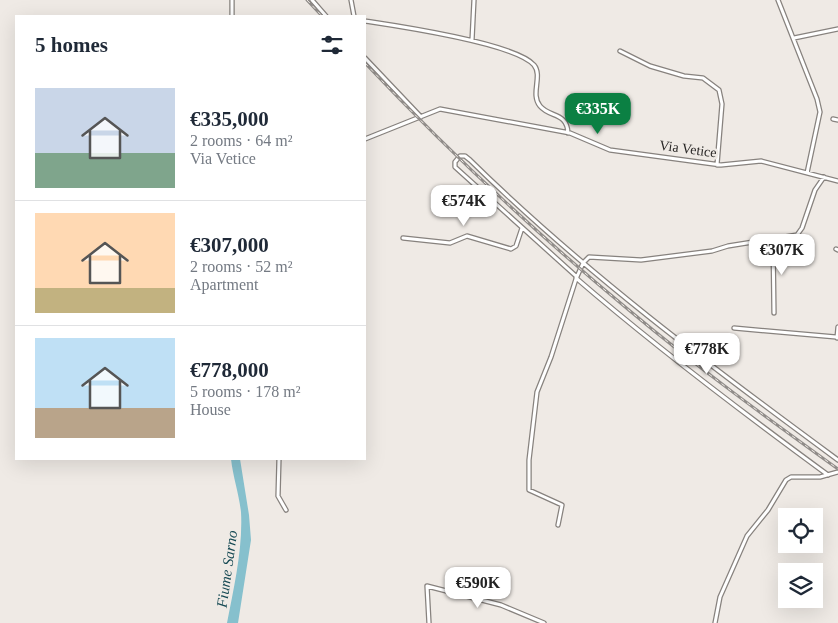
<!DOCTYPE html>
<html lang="en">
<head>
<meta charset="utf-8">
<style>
  body { margin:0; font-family:Georgia,serif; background:#f6f6f7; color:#1f2937; height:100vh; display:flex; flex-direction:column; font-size:19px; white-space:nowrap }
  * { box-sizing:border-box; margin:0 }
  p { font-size:16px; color:#747a83 }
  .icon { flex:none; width:28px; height:28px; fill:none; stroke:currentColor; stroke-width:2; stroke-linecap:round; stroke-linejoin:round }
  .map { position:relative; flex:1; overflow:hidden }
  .details { position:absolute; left:15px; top:15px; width:351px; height:445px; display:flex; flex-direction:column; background:#fff; border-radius:0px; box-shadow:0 5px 20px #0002 }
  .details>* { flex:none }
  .controls { position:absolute; left:778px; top:508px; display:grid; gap:10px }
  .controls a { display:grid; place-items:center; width:45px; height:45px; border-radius:0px; background:#fff; box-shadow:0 5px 20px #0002; font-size:25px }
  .price { position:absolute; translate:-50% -42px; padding:0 11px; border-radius:10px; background:#fff; color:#222; font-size:16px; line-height:32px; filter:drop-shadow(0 1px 2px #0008) }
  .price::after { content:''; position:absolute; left:50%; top:30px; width:15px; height:11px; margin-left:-8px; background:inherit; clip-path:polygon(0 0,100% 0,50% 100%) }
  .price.on { background:#0b8043; color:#fff }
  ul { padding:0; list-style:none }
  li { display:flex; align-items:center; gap:15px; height:125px; padding:0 20px }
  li+li { border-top:1px solid #e0e1e3 }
  li span { display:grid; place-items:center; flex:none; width:140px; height:100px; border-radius:0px; color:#555 }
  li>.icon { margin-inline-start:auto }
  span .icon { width:60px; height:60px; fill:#fffc; stroke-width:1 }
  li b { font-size:21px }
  h2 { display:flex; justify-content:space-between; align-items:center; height:60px; padding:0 20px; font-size:21px }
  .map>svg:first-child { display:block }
  .water { fill:#86c0cd }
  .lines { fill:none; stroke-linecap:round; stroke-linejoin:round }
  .street-casing { stroke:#87827e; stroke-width:5.5 }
  .street { stroke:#fff; stroke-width:3 }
  .rail-casing { stroke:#908c89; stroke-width:3 }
  .rail { stroke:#efeae5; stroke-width:1; stroke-dasharray:4; stroke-linecap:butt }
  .labels { text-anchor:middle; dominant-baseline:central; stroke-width:5; stroke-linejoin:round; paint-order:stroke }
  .street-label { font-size:14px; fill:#2a2827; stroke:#efeae5 }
  .water-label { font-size:15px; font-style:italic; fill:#174a54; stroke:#efeae5 }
</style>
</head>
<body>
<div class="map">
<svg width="838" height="623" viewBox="0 0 838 623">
  <rect width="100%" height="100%" fill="#efeae5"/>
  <path class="water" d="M231,459h9l9,56 2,25 -13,83h-11c7,-36 16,-75 14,-111 -2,-18 -8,-35 -10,-53z"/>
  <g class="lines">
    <g class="street-casing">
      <path id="street" d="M232,0v16
        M312,0l14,16
        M351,0l3,16
        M778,0l39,99 3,13 -13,61
        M365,21c33,5 150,22 169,44 9,11 -4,29 6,41 10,12 27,6 28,27
        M794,38l44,-9
        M472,40l2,-40
        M620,51l30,15 34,10 19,2 16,12 3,14 -5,61
        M365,58l56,59
        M833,119l5,1
        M365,139l75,-30 130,24 40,17 111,15 40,-4 77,20
        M403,238l47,5 17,-7 44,13 5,-3 6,-18
        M773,239l1,74
        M836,249l2,1
        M577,277l-122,-110v-5l5,-6h5l5,4c113,111 240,206 368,300
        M576,278c81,70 166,134 252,197
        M734,328l102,9
        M837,338l1,-11
        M279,459l-1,37 8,14
        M558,525l4,-20 -33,-15v-30l8,-68 14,-35 25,-78 7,-16 6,-6 52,3 71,-9 16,-5 69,-11 5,-7 13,-38 9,-13
        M429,623l-2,-37 74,19 43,18
        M715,623l5,-26 27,-61 21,-26 18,-30 5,-3h29l18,-5"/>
    </g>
    <use href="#street" class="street"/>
    <g class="rail-casing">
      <path id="rail" d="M307,0l15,16
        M365,63c83,88 172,171 265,248 67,56 137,107 208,158"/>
    </g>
    <use href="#rail" class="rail"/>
  </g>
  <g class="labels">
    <g class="street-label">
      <text transform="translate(688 149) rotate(8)">Via Vetice</text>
    </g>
    <g class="water-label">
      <text transform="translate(227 569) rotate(-82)">Fiume Sarno</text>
    </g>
  </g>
</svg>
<div class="controls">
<a><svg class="icon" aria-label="locate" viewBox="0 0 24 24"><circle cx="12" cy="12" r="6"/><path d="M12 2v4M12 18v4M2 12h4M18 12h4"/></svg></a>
<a><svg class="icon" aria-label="layers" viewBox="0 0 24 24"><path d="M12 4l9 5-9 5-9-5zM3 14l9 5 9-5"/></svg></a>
</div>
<b class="price on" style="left:598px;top:135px">€335K</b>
<b class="price" style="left:464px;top:227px">€574K</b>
<b class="price" style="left:782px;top:276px">€307K</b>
<b class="price" style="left:707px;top:375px">€778K</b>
<b class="price" style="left:478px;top:609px">€590K</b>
<section class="details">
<h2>5 homes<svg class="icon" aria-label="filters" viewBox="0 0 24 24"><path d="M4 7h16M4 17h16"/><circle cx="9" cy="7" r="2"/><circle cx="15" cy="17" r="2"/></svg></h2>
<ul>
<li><span style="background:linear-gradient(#c9d6e8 65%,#7fa58c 0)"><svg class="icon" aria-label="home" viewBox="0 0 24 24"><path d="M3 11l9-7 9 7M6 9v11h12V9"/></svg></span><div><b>€335,000</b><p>2 rooms · 64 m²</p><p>Via Vetice</p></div></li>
<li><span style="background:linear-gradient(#ffd9b3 75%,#c2b280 0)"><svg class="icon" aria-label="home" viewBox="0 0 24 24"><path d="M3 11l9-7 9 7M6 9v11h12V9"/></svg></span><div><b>€307,000</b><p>2 rooms · 52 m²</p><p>Apartment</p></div></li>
<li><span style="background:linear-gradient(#bfe0f5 70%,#b9a48a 0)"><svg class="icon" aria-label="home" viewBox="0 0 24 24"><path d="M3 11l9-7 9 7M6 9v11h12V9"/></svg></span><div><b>€778,000</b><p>5 rooms · 178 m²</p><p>House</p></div></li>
</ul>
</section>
</div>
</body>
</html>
